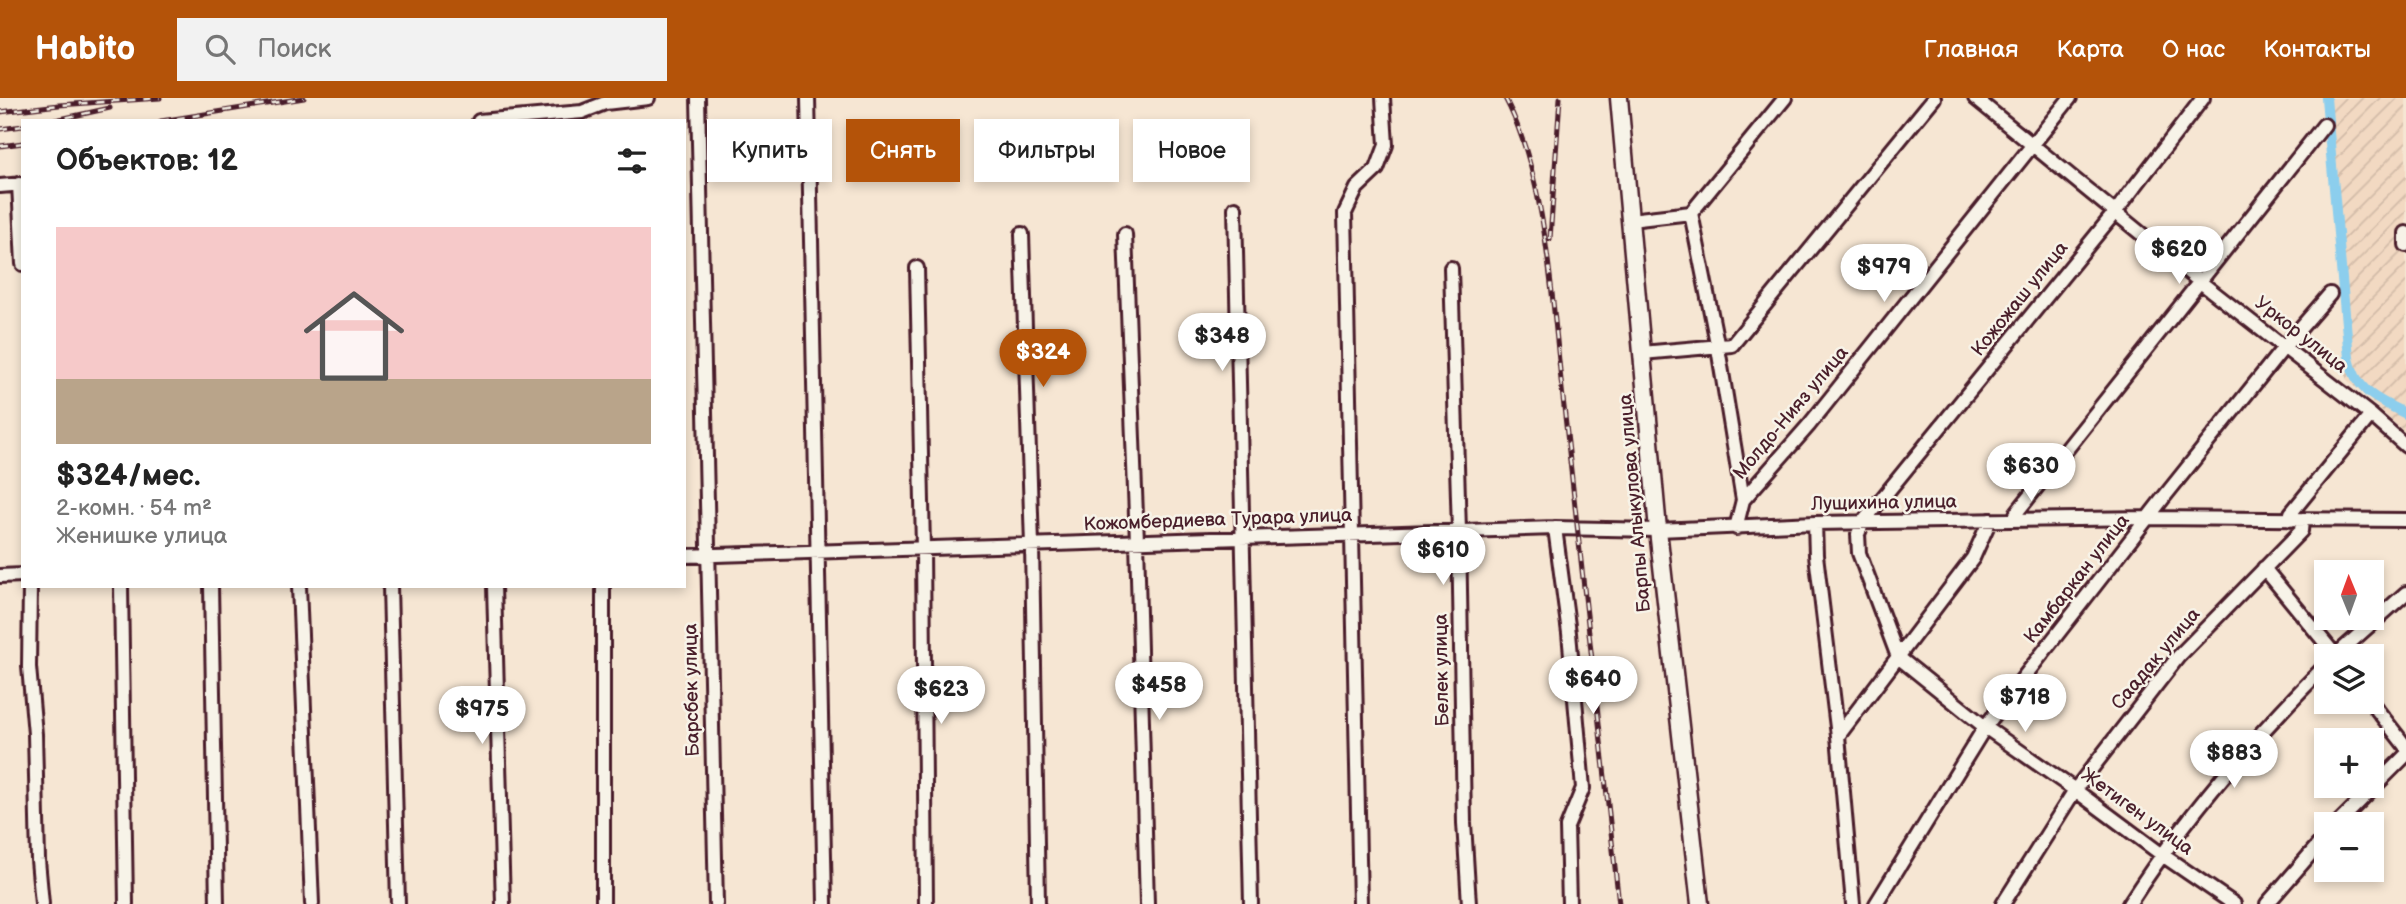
<!DOCTYPE html>
<html lang="ru">
<head>
<meta charset="utf-8">
<style>
  body { margin:0; font-family:"Balsamiq Sans",sans-serif; background:#f2f2f2; color:#222; height:100vh; display:flex; flex-direction:column; font-size:26px; white-space:nowrap }
  * { box-sizing:border-box; margin:0 }
  p { font-size:23px; color:#767676 }
  .icon { flex:none; width:38px; height:38px; fill:none; stroke:currentColor; stroke-width:2; stroke-linecap:round; stroke-linejoin:round }
  .map { position:relative; flex:1; overflow:hidden }
  .details { position:absolute; left:21px; top:21px; width:665px; height:469px; display:flex; flex-direction:column; background:#fff; border-radius:0px; box-shadow:0 4px 10px #0003 }
  .details>* { flex:none }
  .hud { position:absolute; left:707px; top:21px; width:665px; height:63px; display:flex; gap:14px }
  .needle { width:46px; rotate:359deg }
  .buttons { position:absolute; left:2314px; top:462px; display:grid; gap:14px }
  .buttons a { display:grid; place-items:center; width:70px; height:70px; border-radius:0px; background:#fff; box-shadow:0 4px 10px #0003; font-size:35px }
  .price { position:absolute; translate:-50% -60px; padding:0 16px; border-radius:24px; background:#fff; color:#222; font-size:23px; line-height:46px; filter:drop-shadow(0 2px 4px #0008) }
  .price::after { content:''; position:absolute; left:50%; top:42px; width:21px; height:16px; margin-left:-10px; background:inherit; clip-path:polygon(0 0,100% 0,50% 100%) }
  .price.selected { background:#b45309; color:#fff }
  ul { padding:0; list-style:none }
  li { display:grid; align-content:center; gap:14px; height:371px; padding:0 35px }
  li span { display:grid; place-items:center; height:217px; border-radius:0px; color:#555 }
  li>.icon { margin-inline-start:auto }
  span .icon { width:126px; height:126px; fill:#fffc; stroke-width:1 }
  li b { font-size:30px }
  h2 { display:flex; justify-content:space-between; align-items:center; height:84px; padding:0 35px; font-size:30px }
  .pill { padding:0 24px; border-radius:0px; background:#fff; box-shadow:0 4px 10px #0003; font-size:24px; line-height:63px }
  .pill.selected { background:#b45309; color:#fff }
  header { display:flex; align-items:center; gap:42px; box-sizing:border-box; height:98px; padding:0 35px; background:#b45309; color:#fff }
  header strong { font-size:33px }
  nav { display:flex; gap:38px; margin-inline-start:auto; font-size:24px }
  .search { width:490px; height:63px; background:#f2f2f2; display:flex; align-items:center; gap:18px; box-sizing:border-box; padding:0 24px; border-radius:0px; color:#767676; font-size:26px }
  .map>svg:first-child { display:block }
  .industrial { fill:url(#industrial-furrows) }
  .lines { fill:none; stroke-linecap:round; stroke-linejoin:round }
  .canal { stroke:#8cceed; stroke-width:10 }
  .minor-casing { stroke:#4a1f2b; stroke-width:18 }
  .major-casing { stroke:#4a1f2b; stroke-width:21 }
  .minor { stroke:#f7f3e8; stroke-width:12 }
  .major { stroke:#f7f3e8; stroke-width:16 }
  .rail-casing { stroke:#4a1f2b; stroke-width:5 }
  .rail { stroke:#f7f3e8; stroke-width:2.5; stroke-dasharray:8; stroke-linecap:butt }
  .labels { text-anchor:middle; dominant-baseline:central; stroke-width:5; stroke-linejoin:round; paint-order:stroke }
  .street-label { font-size:19px; fill:#4a1f2b; stroke:#f7f3e8 }
</style>
</head>
<body>
<header>
<strong>Habito</strong>
<div class="search"><svg class="icon" aria-label="search" viewBox="0 0 24 24"><circle cx="10" cy="10" r="6"/><path d="M15 15l6 6"/></svg>Поиск</div>
<nav><a>Главная</a><a>Карта</a><a>О нас</a><a>Контакты</a></nav>
</header>
<div class="map">
<svg width="2406" height="806" viewBox="0 0 2406 806">
  <defs>
    <pattern id="industrial-furrows" width="10" height="10" patternUnits="userSpaceOnUse" patternTransform="scale(1.75)"><rect width="10" height="10" fill="#f2d9c2"/><path d="M-1 1l2-2M0 10L10 0M9 11l2-2" fill="none" stroke="#d1baa7"/></pattern>
  </defs>
  <rect width="100%" height="100%" fill="#f6e6d3"/>
  <filter id="ink" filterUnits="userSpaceOnUse"><feTurbulence type="fractalNoise" baseFrequency=".0143" numOctaves="2"/><feDisplacementMap in="SourceGraphic" scale="14" xChannelSelector="R" yChannelSelector="G"/><feConvolveMatrix kernelMatrix="1 2 1 2 8 2 1 2 1" color-interpolation-filters="sRGB"/></filter>
  <g filter="url(#ink)">
    <path class="industrial" d="M2328,0h78v335l-60,-54z"/>
    <g class="lines">
      <path class="canal" d="M2326,0l23,260c7,34 28,41 57,56"/>
      <g class="minor-casing">
        <path id="minor" d="M698,0l18,806
          M808,0l17,806
          M1975,0l224,183 172,134 35,31
          M2203,0l-87,113 -253,311 -5,12 1,19 39,104 87,70 90,63 86,64 73,50
          M479,23l103,-9 23,-9 43,-5
          M19,86l4,80
          M0,88l23,-2
          M1235,110l16,696
          M1691,115l27,135 25,152
          M1630,122l61,-7 94,-115
          M2406,135v12
          M1022,136l10,311 6,359
          M1125,136l12,307 10,363
          M917,170l6,280 3,356
          M1451,170l8,263 5,292 5,81
          M1642,255l90,-8 202,-247
          M2014,422l3,-8 307,-387
          M2290,422l1,-7 80,-98
          M1815,425l1,32 22,181 15,168
          M1555,430l14,105 14,155 -16,39 2,77
          M1736,430l7,-28 66,-75 261,-327
          M684,458l871,-28 103,2 157,-7 333,-5 258,2
          M2264,470l72,88
          M0,478l23,-1
          M30,488l-1,81 6,67 3,126 4,44
          M121,488l5,318
          M211,488l6,318
          M299,488l13,318
          M390,488l8,318
          M494,488l9,318
          M2335,558l71,-63
          M2371,604l35,45
          M1838,638l135,-178 17,-38
          M2337,726l69,-69
          M603,806v-318
          M1360,806l-15,-691 12,-25 20,-19 9,-24 -3,-47
          M1876,806l109,-177 179,-230 121,-151 45,-52
          M2003,806l72,-114 103,-133 123,-126 1,-11
          M2129,806c56,-87 124,-166 197,-239
          M2267,806l59,-68"/>
      </g>
      <g class="major-casing">
        <path id="major" d="M1619,0l39,432 42,374"/>
      </g>
      <use href="#minor" class="minor"/>
      <use href="#major" class="major"/>
      <g class="rail-casing">
        <path id="rail" d="M1505,0c43,82 47,208 58,300 19,169 37,337 56,506
          M0,14l59,-7 101,-7
          M51,23l59,-13
          M161,23l143,-23
          M0,31l23,-3
          M0,48l23,-3
          M1550,141l10,-141"/>
      </g>
      <use href="#rail" class="rail"/>
    </g>
  </g>
  <g class="labels">
    <g class="street-label">
      <text transform="translate(2020 201) rotate(-51)">Кожожаш улица</text>
      <text transform="translate(2301 237) rotate(38)">Уркор улица</text>
      <text transform="translate(1791 315) rotate(-50)">Молдо-Нияз улица</text>
      <text transform="translate(1635 405) rotate(-95)">Барпы Алыкулова улица</text>
      <text transform="translate(1884 405) rotate(-1)">Лущихина улица</text>
      <text transform="translate(1218 422) rotate(-2)">Кожомбердиева Турара улица</text>
      <text transform="translate(2077 481) rotate(-52)">Камбаркан улица</text>
      <text transform="translate(2156 561) rotate(-50)">Саадак улица</text>
      <text transform="translate(1442 572) rotate(-91)">Белек улица</text>
      <text transform="translate(692 592) rotate(-91)">Барсбек улица</text>
      <text transform="translate(2137 714) rotate(36)">Жетиген улица</text>
    </g>
  </g>
</svg>
<div class="buttons">
<a><svg class="needle" viewBox="-14 -14 28 28"><path d="M0-13l5 13h-10z" fill="#e53935"/><path d="M0 13l5-13h-10z" fill="#767676"/></svg></a>
<a><svg class="icon" aria-label="layers" viewBox="0 0 24 24"><path d="M12 4l9 5-9 5-9-5zM3 14l9 5 9-5"/></svg></a>
<a>+</a>
<a>−</a>
</div>
<b class="price" style="left:2179px;top:188px">$620</b>
<b class="price" style="left:1884px;top:206px">$979</b>
<b class="price" style="left:1222px;top:275px">$348</b>
<b class="price selected" style="left:1043px;top:291px">$324</b>
<b class="price" style="left:2031px;top:405px">$630</b>
<b class="price" style="left:1443px;top:489px">$610</b>
<b class="price" style="left:1593px;top:618px">$640</b>
<b class="price" style="left:1159px;top:624px">$458</b>
<b class="price" style="left:941px;top:628px">$623</b>
<b class="price" style="left:2025px;top:636px">$718</b>
<b class="price" style="left:482px;top:648px">$975</b>
<b class="price" style="left:2234px;top:692px">$883</b>
<div class="hud">
<a class="pill">Купить</a>
<a class="pill selected">Снять</a>
<a class="pill">Фильтры</a>
<a class="pill">Новое</a>
</div>
<section class="details">
<h2>Объектов: 12<svg class="icon" aria-label="filters" viewBox="0 0 24 24"><path d="M4 7h16M4 17h16"/><circle cx="9" cy="7" r="2"/><circle cx="15" cy="17" r="2"/></svg></h2>
<ul>
<li><span style="background:linear-gradient(#f6c9c9 70%,#b9a48a 0)"><svg class="icon" aria-label="home" viewBox="0 0 24 24"><path d="M3 11l9-7 9 7M6 9v11h12V9"/></svg></span><div><b>$324/мес.</b><p>2-комн. · 54 m²</p><p>Женишке улица</p></div></li>
</ul>
</section>
</div>
</body>
</html>
